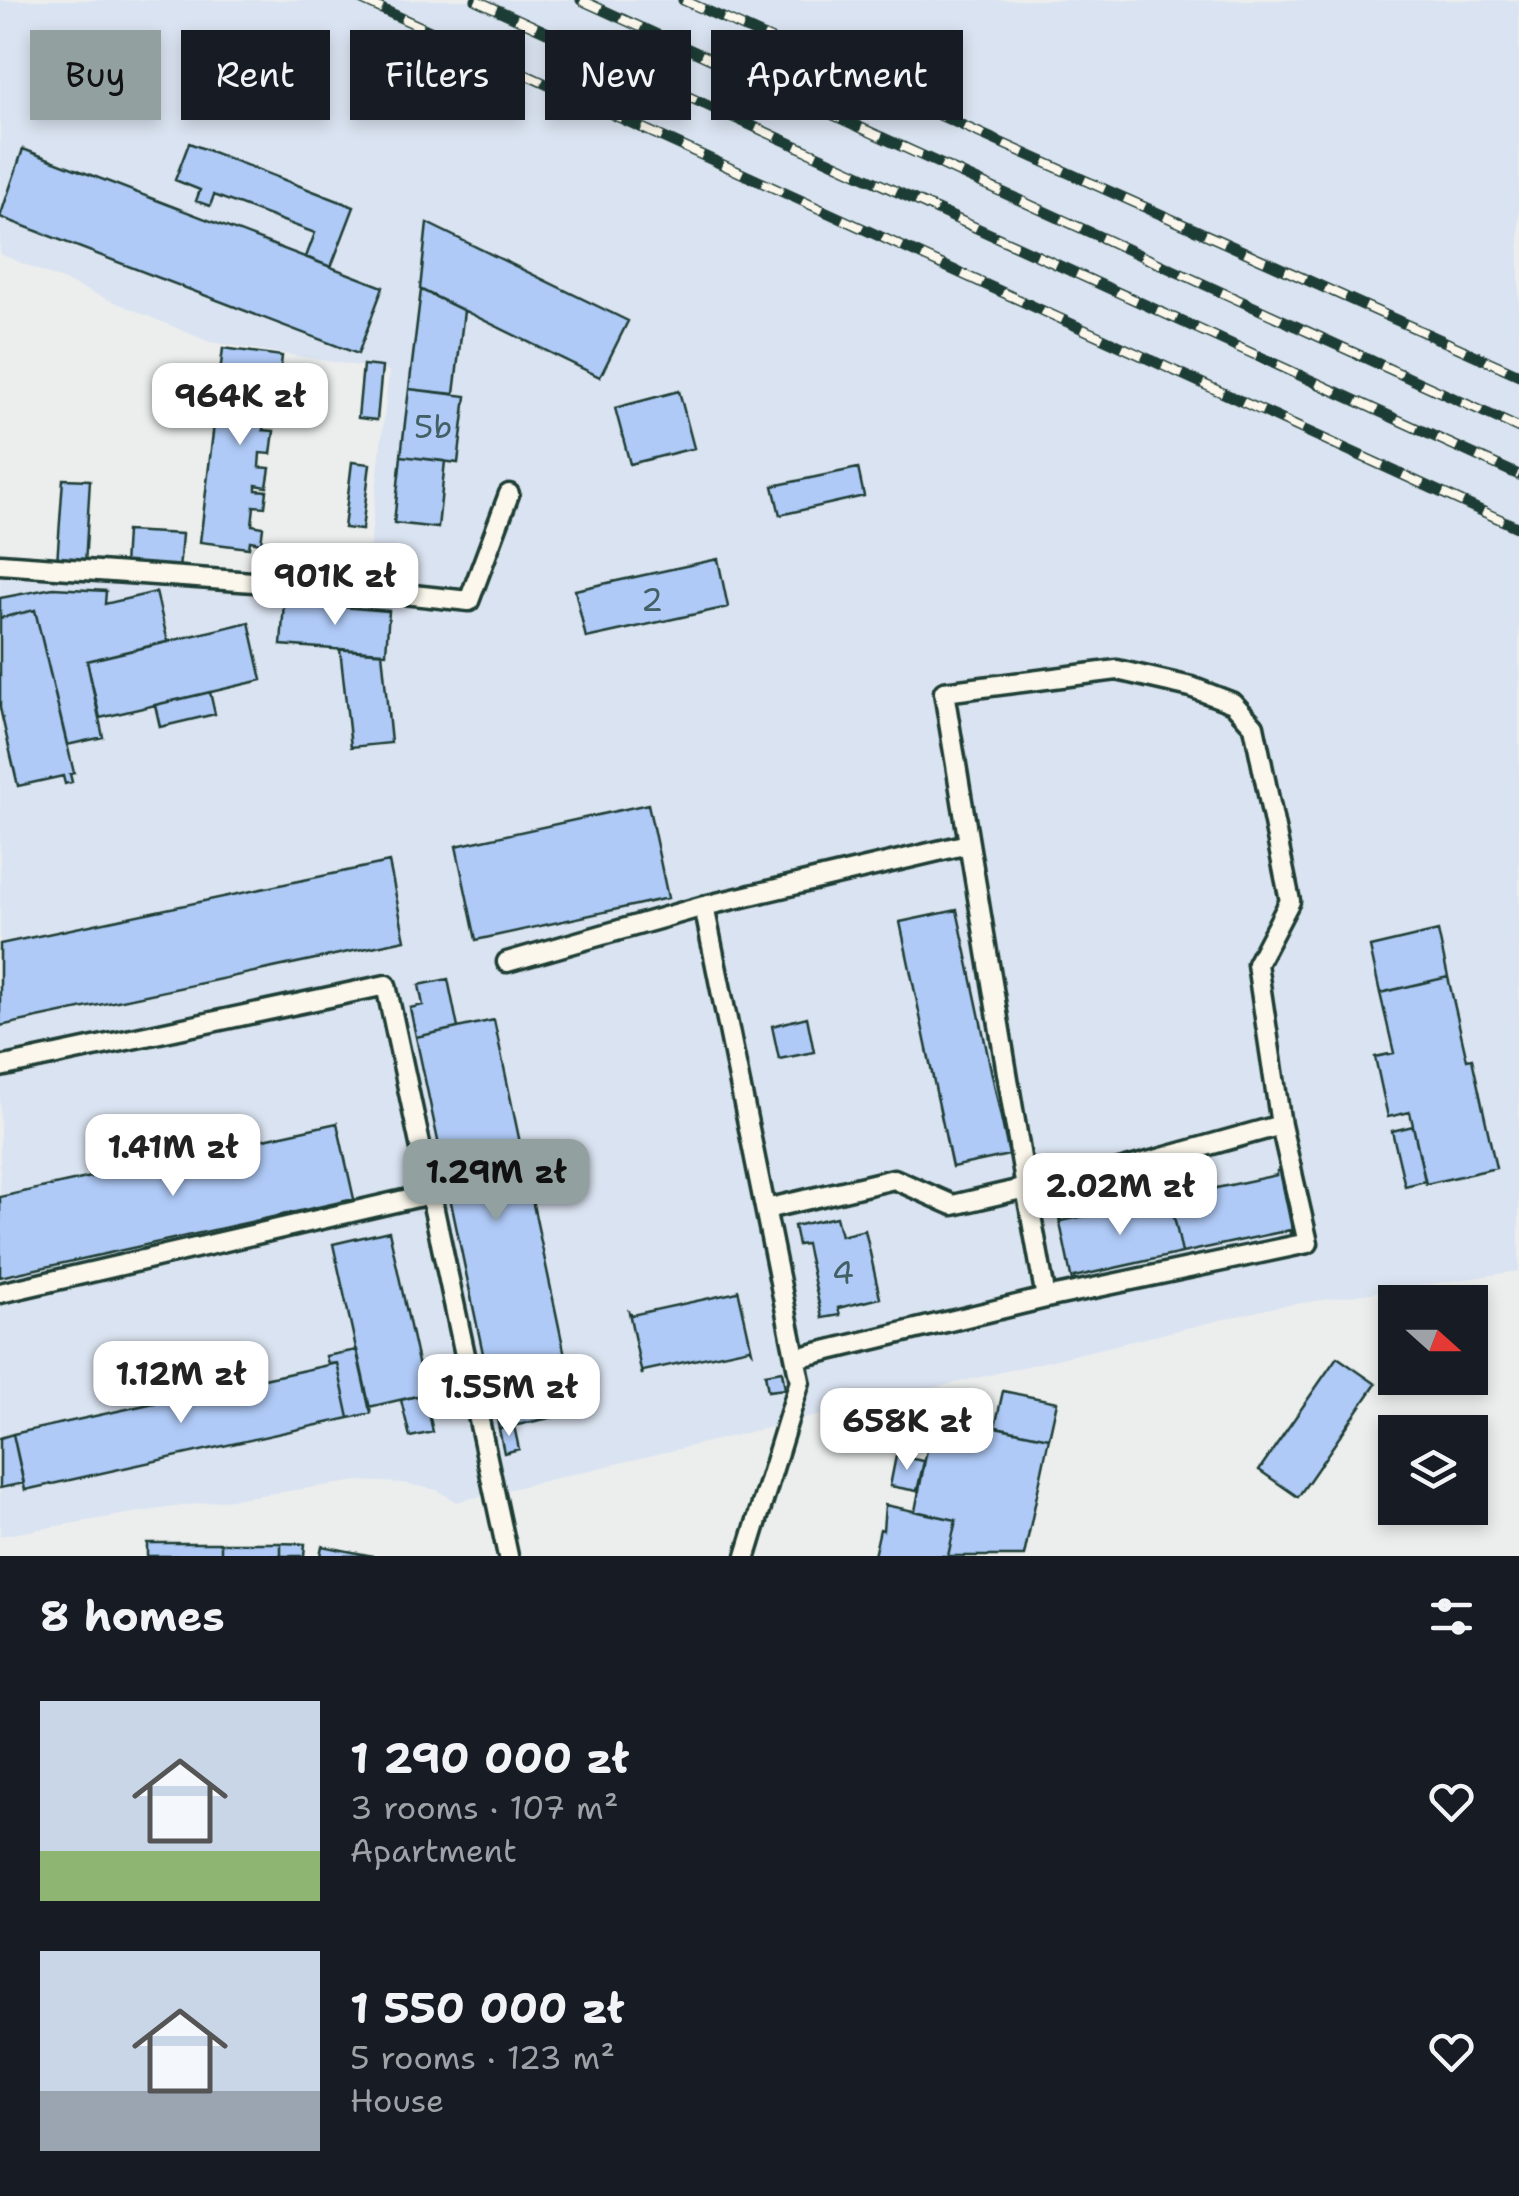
<!DOCTYPE html>
<html lang="en">
<head>
<meta charset="utf-8">
<style>
  body { margin:0; font-family:"Shantell Sans",sans-serif; background:#20242c; color:#f1f3f6; height:100vh; display:flex; flex-direction:column; font-size:38px; white-space:nowrap }
  * { box-sizing:border-box; margin:0 }
  p { font-size:32px; color:#9ea1a6 }
  .icon { flex:none; width:55px; height:55px; fill:none; stroke:currentColor; stroke-width:2; stroke-linecap:round; stroke-linejoin:round }
  .map { position:relative; height:1556px; overflow:hidden }
  .panel { display:flex; flex-direction:column; background:#171b24; flex:1 }
  .panel>* { flex:none }
  .banner { position:absolute; left:30px; top:30px; width:1000px; height:90px; display:flex; gap:20px }
  .needle { width:65px; rotate:111deg }
  .buttons { position:absolute; left:1378px; top:1285px; display:grid; gap:20px }
  .buttons a { display:grid; place-items:center; width:110px; height:110px; border-radius:0px; background:#171b24; box-shadow:0 5px 15px #0003; font-size:50px }
  .price { position:absolute; translate:-50% -85px; padding:0 22px; border-radius:20px; background:#fff; color:#222; font-size:32px; line-height:65px; filter:drop-shadow(0 2px 5px #0008) }
  .price::after { content:''; position:absolute; left:50%; top:60px; width:30px; height:22px; margin-left:-15px; background:inherit; clip-path:polygon(0 0,100% 0,50% 100%) }
  .price.active { background:#92a19f; color:#111 }
  ul { padding:0; list-style:none }
  li { display:flex; align-items:center; gap:30px; height:250px; padding:0 40px }
  li span { display:grid; place-items:center; flex:none; width:280px; height:200px; border-radius:0px; color:#555 }
  li>.icon { margin-inline-start:auto }
  span .icon { width:120px; height:120px; fill:#fffc; stroke-width:1 }
  li b { font-size:42px }
  h2 { display:flex; justify-content:space-between; align-items:center; height:120px; padding:0 40px; font-size:42px }
  .pill { padding:0 35px; border-radius:0px; background:#171b24; box-shadow:0 5px 15px #0003; font-size:35px; line-height:90px }
  .pill.active { background:#92a19f; color:#111 }
  .map>svg:first-child { display:block }
  .built { fill:#dae3f1 }
  .building { fill:#afcaf7; stroke:#1f3d34; stroke-width:2.5 }
  .lines { fill:none; stroke-linecap:round; stroke-linejoin:round }
  .lane-casing { stroke:#1f3d34; stroke-width:25 }
  .lane { stroke:#fbf7ec; stroke-width:18 }
  .rail-casing { stroke:#1f3d34; stroke-width:11 }
  .rail { stroke:#fbf7ec; stroke-width:8; stroke-dasharray:22; stroke-linecap:butt }
  .labels { text-anchor:middle; dominant-baseline:central; stroke-width:8; stroke-linejoin:round; paint-order:stroke }
  .number-label { font-size:32px; fill:#436065 }
</style>
</head>
<body>
<div class="map">
<svg width="1519" height="1556" viewBox="0 0 1519 1556">
  <rect width="100%" height="100%" fill="#eceeee"/>
  <filter id="ink" filterUnits="userSpaceOnUse"><feTurbulence type="fractalNoise" baseFrequency=".01" numOctaves="2"/><feDisplacementMap in="SourceGraphic" scale="20" xChannelSelector="R" yChannelSelector="G"/><feConvolveMatrix kernelMatrix="1 2 1 2 8 2 1 2 1" color-interpolation-filters="sRGB"/></filter>
  <g filter="url(#ink)">
    <path class="built" d="M0,0h1519v1271l-244,36 -819,195 -19,-12 -35,-7 -43,-2 -226,32 -133,23v-960l364,25 25,-230 -179,-29 -210,-88z"/>
    <path class="building" d="M189,143l165,64 -23,60 -25,-10 9,-24 -101,-38 -4,11 -14,-5 4,-11 -25,-10z
      M23,149l360,138 -25,67 -358,-137z
      M427,223l201,98 -28,56 -180,-88z
      M421,290l43,21 -10,83 -45,-5z
      M223,348l59,8 -3,28 -11,-1 -1,12 11,1 -2,16 -11,-1 -2,19 11,1 -3,23 -11,-1 -1,14 11,1 -3,19 -11,-2v5l11,1 -2,16 -11,-1 -2,19 11,2 -2,16 -11,-2 -1,7 -49,-6z
      M363,365l19,2 -5,53 -19,-2z
      M409,389l57,7 -8,67 -57,-7z
      M679,391l15,57 -64,16 -15,-56z
      M401,456l44,5 -7,67 -44,-5z
      M352,462l18,2 -8,66 -18,-2z
      M858,468l6,28 -84,19 -7,-29z
      M63,479l27,1 -5,85 -28,-2z
      M126,531l56,3 -3,37 -55,-4z
      M718,559l10,48 -142,31 -11,-48z
      M53,588l53,3 -1,13 51,-12 12,50 -81,19 16,76 -36,8 -32,-135 -35,8v-20z
      M284,602l105,9 -3,42 -105,-8z
      M35,610l39,163 -4,1 2,8 -7,2 -2,-8 -45,10 -18,-78v-90z
      M249,622l13,58 -162,38 -13,-57z
      M340,649l42,3 9,91 -40,4z
      M210,692l5,22 -55,13 -5,-22z
      M648,804l20,94 -192,42 -20,-94z
      M389,862l16,78 -405,86v-82z
      M957,910l52,245 -57,12 -52,-245z
      M1438,931l10,46 -68,16 -10,-46z
      M1448,977l19,83 5,-1 24,109 -70,16 -16,-72 -22,5 -13,-60 19,-4 -14,-60z
      M448,979l10,49 -42,9 -6,-29 13,-3 -4,-20z
      M807,1017l7,35 -35,7 -7,-33z
      M494,1020l83,392 -78,17 -83,-392z
      M337,1123l17,76 -354,78v-80z
      M1413,1126l12,55 -20,5 -13,-55z
      M1277,1171h3l13,63 -3,1v-5l-108,23 -12,-55 107,-23z
      M1170,1198l12,55 -108,24 1,4h-3l-13,-63 3,3z
      M836,1217l5,19 24,-6 15,68 -42,10 2,7 -18,3 -16,-74 -8,1 -4,-19z
      M389,1231l36,163 -56,13 -36,-163z
      M738,1289l14,62 -3,-3 -106,23 -1,4 -13,-63 3,3 106,-23z
      M357,1350l14,63 -22,5 -12,-55 -9,1 -2,-8z
      M1337,1357l39,27 -78,113 -39,-27z
      M337,1363l12,55 -324,72 -12,-56z
      M782,1371l3,18 -17,2 -3,-17z
      M1003,1391l54,11 -8,36 -54,-11z
      M425,1394l8,38 -23,5 -9,-37z
      M934,1414l115,24 -25,118h-76l8,-36 -41,-9z
      M514,1426l5,23 -15,4 -5,-24z
      M13,1434l11,49 -24,5v-50z
      M896,1456l28,5 -7,30 -27,-5z
      M885,1505l71,15 -8,36h-74l6,-27 3,1z
      M147,1543h74v13h-74z
      M221,1543h60v13h-60z
      M281,1543l24,1 -1,12h-23z
      M322,1546l51,10h-53z"/>
    <g class="lines">
      <g class="lane-casing">
        <path id="lane" d="M0,564l366,26 103,11 40,-107
          M1117,670l74,17 42,16 21,23 36,175 -33,63 24,161 -230,64 -25,-1 -82,-496z
          M704,906l264,-62
          M507,962l197,-56 96,475 -54,175
          M0,1067l386,-82 122,571
          M766,1209l128,-30 59,26 73,-17 20,110 -250,60
          M0,1293l430,-99
          M1046,1298l262,-55 -27,-118"/>
      </g>
      <use href="#lane" class="lane"/>
      <g class="rail-casing">
        <path id="rail" d="M362,0l1157,528
          M476,0l1043,475
          M581,0l938,428
          M683,0l836,375"/>
      </g>
      <use href="#rail" class="rail"/>
    </g>
  </g>
  <g class="labels">
    <g class="number-label">
      <text x="433" y="426">5b</text>
      <text x="652" y="599">2</text>
      <text x="843" y="1272">4</text>
    </g>
  </g>
</svg>
<div class="buttons">
<a><svg class="needle" viewBox="-14 -14 28 28"><path d="M0-13l5 13h-10z" fill="#e53935"/><path d="M0 13l5-13h-10z" fill="#9ea1a6"/></svg></a>
<a><svg class="icon" aria-label="layers" viewBox="0 0 24 24"><path d="M12 4l9 5-9 5-9-5zM3 14l9 5 9-5"/></svg></a>
</div>
<b class="price" style="left:240px;top:448px">964K zł</b>
<b class="price" style="left:335px;top:628px">901K zł</b>
<b class="price" style="left:173px;top:1199px">1.41M zł</b>
<b class="price active" style="left:496px;top:1224px">1.29M zł</b>
<b class="price" style="left:1120px;top:1238px">2.02M zł</b>
<b class="price" style="left:181px;top:1426px">1.12M zł</b>
<b class="price" style="left:509px;top:1439px">1.55M zł</b>
<b class="price" style="left:907px;top:1473px">658K zł</b>
<div class="banner">
<a class="pill active">Buy</a>
<a class="pill">Rent</a>
<a class="pill">Filters</a>
<a class="pill">New</a>
<a class="pill">Apartment</a>
</div>
</div>
<section class="panel">
<h2>8 homes<svg class="icon" aria-label="filters" viewBox="0 0 24 24"><path d="M4 7h16M4 17h16"/><circle cx="9" cy="7" r="2"/><circle cx="15" cy="17" r="2"/></svg></h2>
<ul>
<li><span style="background:linear-gradient(#c9d6e8 75%,#8fb573 0)"><svg class="icon" aria-label="home" viewBox="0 0 24 24"><path d="M3 11l9-7 9 7M6 9v11h12V9"/></svg></span><div><b>1 290 000 zł</b><p>3 rooms · 107 m²</p><p>Apartment</p></div><svg class="icon" aria-label="heart" viewBox="0 0 24 24"><path d="M12 20l-8-8c-3-5 5-10 8-4 3-6 11-1 8 4z"/></svg></li>
<li><span style="background:linear-gradient(#c9d6e8 70%,#9aa5b1 0)"><svg class="icon" aria-label="home" viewBox="0 0 24 24"><path d="M3 11l9-7 9 7M6 9v11h12V9"/></svg></span><div><b>1 550 000 zł</b><p>5 rooms · 123 m²</p><p>House</p></div><svg class="icon" aria-label="heart" viewBox="0 0 24 24"><path d="M12 20l-8-8c-3-5 5-10 8-4 3-6 11-1 8 4z"/></svg></li>
</ul>
</section>
</body>
</html>
